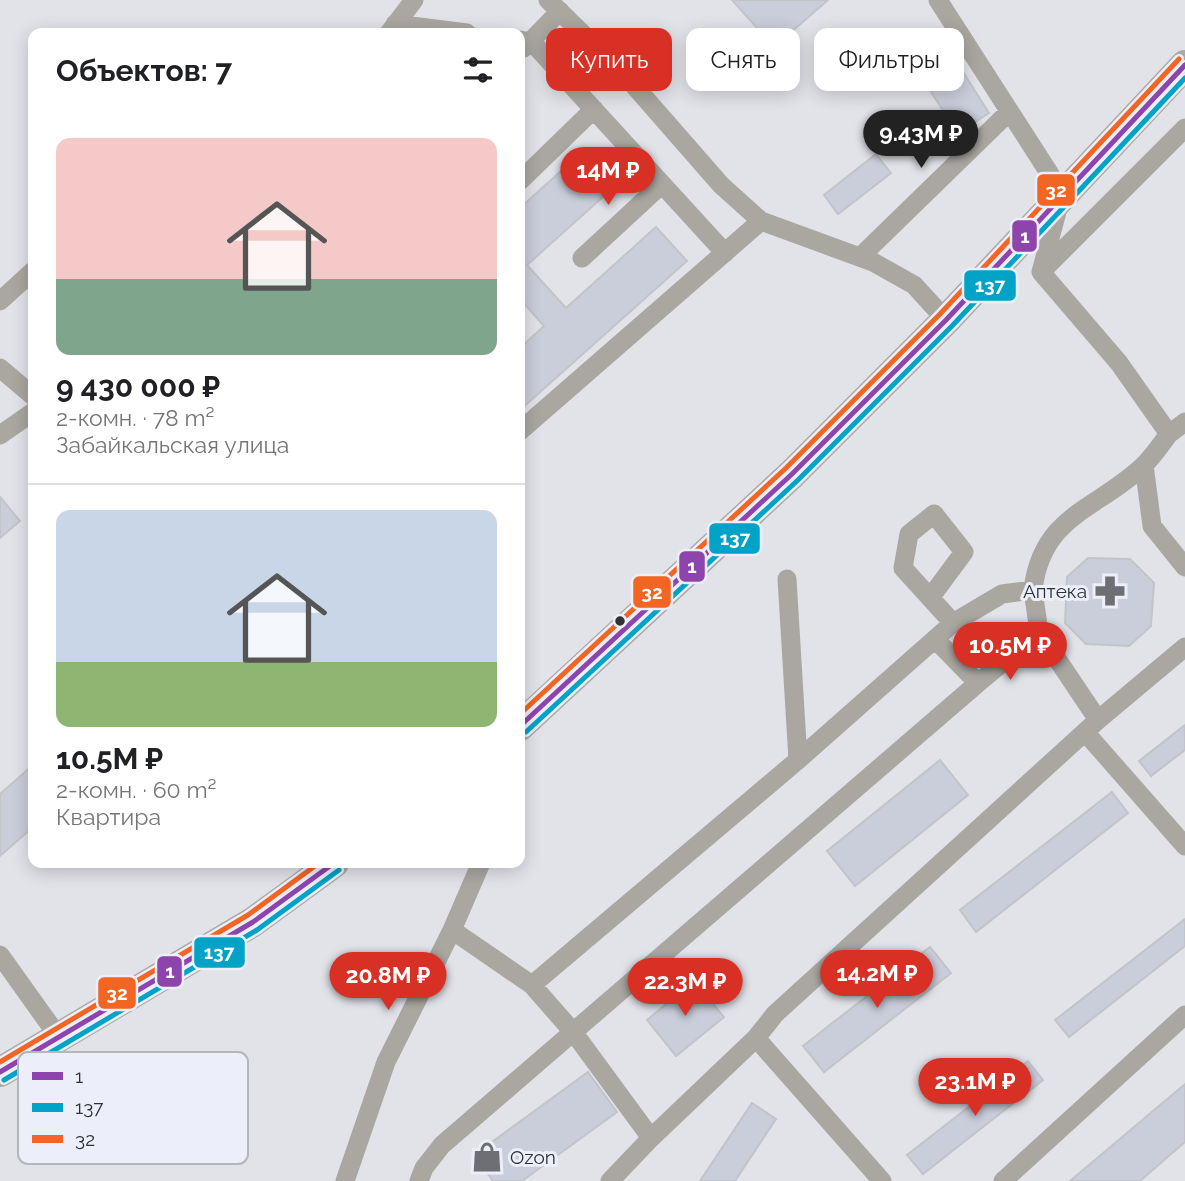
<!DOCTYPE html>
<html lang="ru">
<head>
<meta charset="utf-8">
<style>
  body { margin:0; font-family:Raleway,sans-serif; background:#f2f2f2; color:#202124; height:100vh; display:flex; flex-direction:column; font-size:26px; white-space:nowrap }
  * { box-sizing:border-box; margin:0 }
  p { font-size:23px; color:#757577 }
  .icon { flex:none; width:38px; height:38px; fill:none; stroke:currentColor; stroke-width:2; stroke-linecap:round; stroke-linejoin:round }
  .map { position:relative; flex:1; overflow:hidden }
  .panel { position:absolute; left:28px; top:28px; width:497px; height:840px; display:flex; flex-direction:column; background:#fff; border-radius:14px; box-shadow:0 4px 18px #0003 }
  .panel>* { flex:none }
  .banner { position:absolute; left:546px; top:28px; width:534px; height:63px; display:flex; gap:14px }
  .price { position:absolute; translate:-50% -60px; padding:0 16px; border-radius:24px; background:#d93025; color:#fff; font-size:23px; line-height:46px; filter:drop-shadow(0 2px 4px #0008) }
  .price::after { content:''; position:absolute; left:50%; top:42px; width:21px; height:16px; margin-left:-10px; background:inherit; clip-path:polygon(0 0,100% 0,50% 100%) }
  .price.on { background:#222; color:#fff }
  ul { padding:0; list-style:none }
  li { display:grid; align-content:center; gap:14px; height:371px; padding:0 28px }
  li+li { border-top:2px solid #e0e0e0 }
  li span { display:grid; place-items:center; height:217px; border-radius:14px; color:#555 }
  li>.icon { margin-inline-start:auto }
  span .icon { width:126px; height:126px; fill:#fffc; stroke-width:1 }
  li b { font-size:30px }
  h2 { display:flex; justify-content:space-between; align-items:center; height:84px; padding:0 28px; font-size:30px }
  .chip { padding:0 24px; border-radius:14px; background:#fff; box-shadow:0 4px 18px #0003; font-size:24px; line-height:63px }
  .chip.on { background:#d93025; color:#fff }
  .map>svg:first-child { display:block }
  .building { fill:#cacdda; stroke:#c3c4c9; stroke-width:2 }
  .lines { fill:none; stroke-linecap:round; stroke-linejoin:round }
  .minor { stroke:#aaa7a1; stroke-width:19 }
  .primary { stroke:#aba8a5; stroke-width:30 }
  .bus-1-casing { stroke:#eceffa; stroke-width:10 }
  .bus-2-casing { stroke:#eceffa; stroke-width:10 }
  .bus-3-casing { stroke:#eceffa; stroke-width:10 }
  .bus-1 { stroke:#8e44ad; stroke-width:5 }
  .bus-2 { stroke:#02a3c6; stroke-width:5 }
  .bus-3 { stroke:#f26522; stroke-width:5 }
  .bus-dot { fill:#303135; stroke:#eceffa; stroke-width:2.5 }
  .labels { text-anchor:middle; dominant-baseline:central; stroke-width:6; stroke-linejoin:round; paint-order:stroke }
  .poi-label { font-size:19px; fill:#303135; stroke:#eceffa; text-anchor:end }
  .key { fill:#eceffa; stroke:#b4b6bf; stroke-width:2 }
  .key-label { font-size:19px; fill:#303135 }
  .line-badge { stroke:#eceffa; stroke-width:2.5 }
  .badge-label { font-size:19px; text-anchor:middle; font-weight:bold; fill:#fff }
</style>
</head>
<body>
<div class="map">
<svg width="1185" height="1181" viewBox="0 0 1185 1181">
  <rect width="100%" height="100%" fill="#e2e3e9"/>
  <path class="building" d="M732,0h96l-54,47z
    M963,72l26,41 -31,20 -27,-41z
    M581,153l32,35 -86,77 39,43 90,-81 31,34 -167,149v-62l24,-22 -24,-27v-91z
    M876,154l15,19 -53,41 -14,-19z
    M0,497l20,24 -20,17z
    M1088,558l42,1 24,24 -3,43 -22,20 -43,-2 -21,-21 2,-46z
    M1185,725v25l-34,26 -12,-15z
    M940,760l28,35 -113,91 -28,-35z
    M33,765v62l-33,29v-62z
    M1112,792l16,21 -152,119 -16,-22z
    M1185,919v27l-116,91 -14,-17z
    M930,947l21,26 -127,99 -21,-26z
    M694,981l30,36 -48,39 -29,-36z
    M1028,1061l15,19 -120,94 -16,-19z
    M588,1072l29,40 -95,69h-29l-19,-26z
    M1185,1084v58l-45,39h-70z
    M752,1103l24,16 -41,62h-35z"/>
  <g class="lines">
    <path class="minor" d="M548,0l76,74 97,111 40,36 112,41 41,23 32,35
      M938,0l124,193 -21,79 78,91 50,71c-8,10 -15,21 -24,30 -45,45 -103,49 -112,126
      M395,24l72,9
      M389,33l25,-33
      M520,40l12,2 193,211
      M524,48l36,-37
      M520,181l74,-72
      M860,257l149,-145
      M582,258l80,-74
      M1042,271l143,-143
      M0,301l33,-30
      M0,368l33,28
      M520,431l241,-210
      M1169,434l16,-12
      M0,435l33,-23
      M1144,465l8,61 33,41
      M787,579l11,181
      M953,623l49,-29 31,-4 6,42
      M935,639l43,44 61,-51 59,88
      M1085,732l100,114
      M452,930l80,55 42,48 77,105 105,-100 19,-24 323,-294 87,-73
      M0,955l60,84
      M532,985l266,-225 155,-137 -50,-55 6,-34 25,-20 30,38 -34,46
      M756,1038l126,143
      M345,1181l41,-119 66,-132 29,-67
      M419,1181l5,-13 18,-23 536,-462
      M610,1181l41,-43
      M1003,1181l182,-166"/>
    <path class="primary" d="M520,726l272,-252 154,-154 239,-255
      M0,1072l253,-150 81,-59"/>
    <g class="bus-1-casing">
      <path id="bus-1" d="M520,726l272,-252 154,-154 239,-255
        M0,1072l253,-150 81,-59"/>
    </g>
    <g class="bus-2-casing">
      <path id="bus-2" d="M526,732l272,-252 154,-154 233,-248
        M4,1080l253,-150 82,-60"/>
    </g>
    <g class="bus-3-casing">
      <path id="bus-3" d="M520,714l266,-246 154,-154 239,-255
        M0,1062l248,-147 71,-52"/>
    </g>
    <use href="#bus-1" class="bus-1"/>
    <use href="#bus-2" class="bus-2"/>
    <use href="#bus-3" class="bus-3"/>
  </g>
  <defs>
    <g id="pharmacy-bare" transform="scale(2.415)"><path d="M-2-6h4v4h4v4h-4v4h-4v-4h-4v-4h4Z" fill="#6e6f74" stroke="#eceffa" stroke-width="2.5" paint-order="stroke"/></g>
    <g id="shop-bare" transform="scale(2.415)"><path d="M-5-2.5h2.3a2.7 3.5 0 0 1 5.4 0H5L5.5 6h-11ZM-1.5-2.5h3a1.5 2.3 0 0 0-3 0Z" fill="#6e6f74" stroke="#eceffa" stroke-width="2.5" paint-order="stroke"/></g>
  </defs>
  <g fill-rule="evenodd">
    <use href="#pharmacy-bare" x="1110" y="591"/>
    <use href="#shop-bare" x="487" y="1157"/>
  </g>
  <circle class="bus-dot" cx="620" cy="621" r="6"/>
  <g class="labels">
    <g class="poi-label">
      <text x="1087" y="591">Аптека</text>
      <text x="510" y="1157" text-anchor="start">Ozon</text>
    </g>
  </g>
  <rect x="18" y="1052" width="230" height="112" rx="10" class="key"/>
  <rect x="32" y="1072" width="31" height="8" fill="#8e44ad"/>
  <rect x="32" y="1103" width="31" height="9" fill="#02a3c6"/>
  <rect x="32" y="1135" width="31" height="8" fill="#f26522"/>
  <g class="key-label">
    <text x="75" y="1083">1</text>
    <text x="75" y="1114">137</text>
    <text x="75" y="1146">32</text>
  </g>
  <g class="line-badge">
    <rect x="1036" y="173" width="40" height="34" rx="7" fill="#f26522"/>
    <rect x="1011" y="219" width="27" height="34" rx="7" fill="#8e44ad"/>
    <rect x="963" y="269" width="54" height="33" rx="7" fill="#02a3c6"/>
    <rect x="708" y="522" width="53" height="33" rx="7" fill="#02a3c6"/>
    <rect x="678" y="550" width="28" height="33" rx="7" fill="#8e44ad"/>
    <rect x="632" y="575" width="40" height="34" rx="7" fill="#f26522"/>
    <rect x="193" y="936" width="53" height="33" rx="7" fill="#02a3c6"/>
    <rect x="156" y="955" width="27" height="33" rx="7" fill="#8e44ad"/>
    <rect x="97" y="976" width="40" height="34" rx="7" fill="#f26522"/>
  </g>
  <g class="badge-label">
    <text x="1056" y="197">32</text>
    <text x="1025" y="243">1</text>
    <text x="990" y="292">137</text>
    <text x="735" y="545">137</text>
    <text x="692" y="573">1</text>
    <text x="652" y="599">32</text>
    <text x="219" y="959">137</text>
    <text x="170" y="978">1</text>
    <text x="117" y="1000">32</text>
  </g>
</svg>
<b class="price on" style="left:921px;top:170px">9.43M ₽</b>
<b class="price" style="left:608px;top:207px">14M ₽</b>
<b class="price" style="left:1010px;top:682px">10.5M ₽</b>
<b class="price" style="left:877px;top:1010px">14.2M ₽</b>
<b class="price" style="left:388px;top:1012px">20.8M ₽</b>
<b class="price" style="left:685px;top:1018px">22.3M ₽</b>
<b class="price" style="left:975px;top:1118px">23.1M ₽</b>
<div class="banner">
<a class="chip on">Купить</a>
<a class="chip">Снять</a>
<a class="chip">Фильтры</a>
</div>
<section class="panel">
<h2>Объектов: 7<svg class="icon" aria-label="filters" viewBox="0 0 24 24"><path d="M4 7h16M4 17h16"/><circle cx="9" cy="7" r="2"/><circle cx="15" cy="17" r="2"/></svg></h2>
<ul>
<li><span style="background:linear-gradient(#f6c9c9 65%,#7fa58c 0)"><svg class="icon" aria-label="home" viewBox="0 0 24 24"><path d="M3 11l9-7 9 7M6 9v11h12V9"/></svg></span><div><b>9 430 000 ₽</b><p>2-комн. · 78 m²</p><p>Забайкальская улица</p></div></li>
<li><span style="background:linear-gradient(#c9d6e8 70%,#8fb573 0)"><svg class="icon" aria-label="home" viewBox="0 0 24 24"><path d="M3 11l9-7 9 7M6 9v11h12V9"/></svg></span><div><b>10.5M ₽</b><p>2-комн. · 60 m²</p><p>Квартира</p></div></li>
</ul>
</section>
</div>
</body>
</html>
